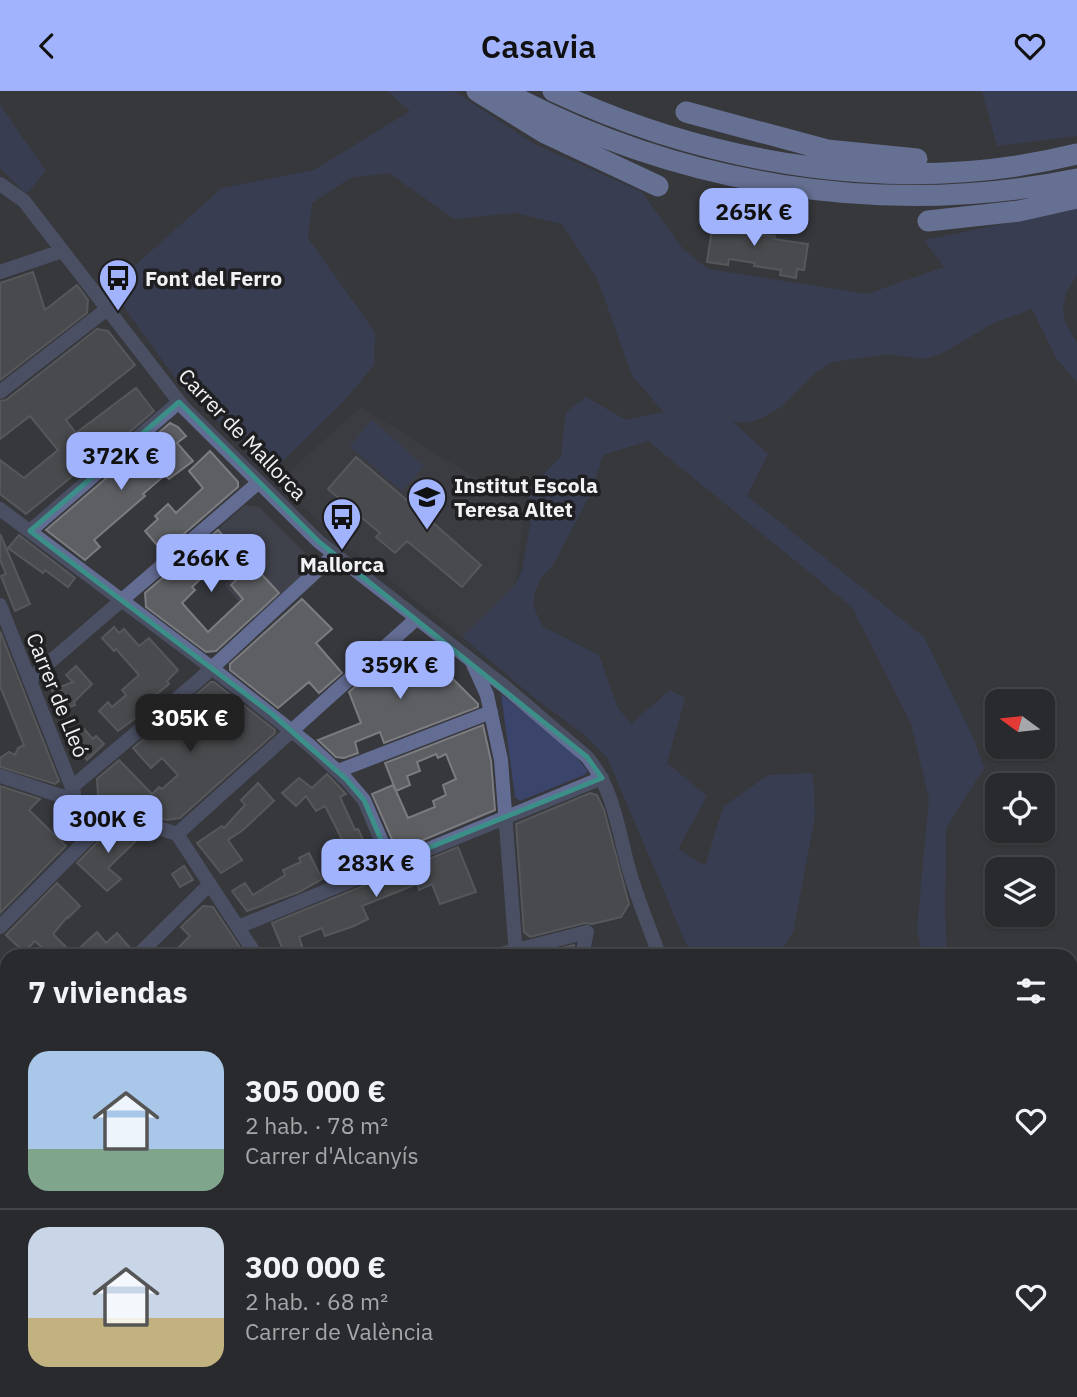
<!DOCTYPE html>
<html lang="es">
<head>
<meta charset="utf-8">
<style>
  body { margin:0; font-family:"IBM Plex Sans",sans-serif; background:#313235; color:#f1f3f6; height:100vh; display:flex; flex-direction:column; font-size:26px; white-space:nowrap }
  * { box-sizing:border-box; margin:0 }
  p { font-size:23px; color:#a5a7aa }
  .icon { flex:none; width:38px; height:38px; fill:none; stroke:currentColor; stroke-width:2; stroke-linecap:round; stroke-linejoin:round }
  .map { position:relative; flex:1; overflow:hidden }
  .sheet { position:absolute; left:0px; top:858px; width:1078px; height:450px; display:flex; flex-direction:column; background:#292a2d; border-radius:21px 21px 0 0; box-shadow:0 2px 5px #0004,0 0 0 2px #454649 }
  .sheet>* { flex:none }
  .needle { width:46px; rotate:285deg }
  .buttons { position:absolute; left:985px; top:598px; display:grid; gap:14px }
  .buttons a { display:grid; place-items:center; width:70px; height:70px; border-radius:14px; background:#292a2d; box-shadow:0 2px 5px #0004,0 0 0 2px #454649; font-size:35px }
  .price { position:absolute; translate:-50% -60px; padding:0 16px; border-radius:14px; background:#a1b3fd; color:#111; font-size:23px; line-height:46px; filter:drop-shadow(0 2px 4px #0008) }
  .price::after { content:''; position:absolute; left:50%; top:42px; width:21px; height:16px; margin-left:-10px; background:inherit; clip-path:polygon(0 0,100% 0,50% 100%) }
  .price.selected { background:#222; color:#fff }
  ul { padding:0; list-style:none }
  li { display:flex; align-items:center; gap:21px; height:175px; padding:0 28px }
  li+li { border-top:2px solid #454649 }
  li span { display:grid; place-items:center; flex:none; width:196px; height:140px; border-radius:21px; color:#555 }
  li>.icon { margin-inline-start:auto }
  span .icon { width:84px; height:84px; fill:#fffc; stroke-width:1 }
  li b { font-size:30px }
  h2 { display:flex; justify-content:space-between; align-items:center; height:84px; padding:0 28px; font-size:30px }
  header { display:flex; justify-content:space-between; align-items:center; height:91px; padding:0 28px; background:#a1b3fd; color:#111; font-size:32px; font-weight:600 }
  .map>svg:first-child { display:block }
  .built { fill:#3f414b }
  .green { fill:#3b446b }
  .building { fill:#5d5f63; stroke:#7b7c81; stroke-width:2; fill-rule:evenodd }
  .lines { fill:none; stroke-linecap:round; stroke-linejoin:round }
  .minor { stroke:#636c92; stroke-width:14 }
  .motorway { stroke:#a1b3fd; stroke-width:21 }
  .marked { fill:none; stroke:#3c8f89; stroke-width:5; stroke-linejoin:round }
  .labels { text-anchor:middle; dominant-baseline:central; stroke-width:7; stroke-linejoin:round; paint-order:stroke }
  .poi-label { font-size:21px; font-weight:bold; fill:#f2f2f5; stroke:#1f1f21; text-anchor:start }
  .street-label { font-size:21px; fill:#f2f2f5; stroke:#1f1f21 }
</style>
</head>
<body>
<header><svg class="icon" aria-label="back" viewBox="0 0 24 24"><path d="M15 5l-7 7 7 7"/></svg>Casavia<svg class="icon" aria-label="heart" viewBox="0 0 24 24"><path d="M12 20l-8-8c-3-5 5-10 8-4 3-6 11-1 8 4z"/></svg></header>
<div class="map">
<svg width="1077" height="1306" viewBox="0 0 1077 1306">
  <rect width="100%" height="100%" fill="#37383c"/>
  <path class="built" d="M361,316l164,102 -10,76 -53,52 -117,-92 -67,-63z
    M245,414l14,2 50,50v15l-54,47 -31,-34 24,-21 -31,-34z"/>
  <path class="green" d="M387,0h67l80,53 108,48 41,57 25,20 159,25 77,-27 -20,-27 153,-31v66l-11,18 -3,15 2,14 12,21v39l-21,-24 -24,-49 -38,14 -53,31 -17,5 -36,-5 -56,8 -18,12 -33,33 -17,10 -15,5h-16l35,32 -21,42 177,141 49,100 11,31 -38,60 -1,88 2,39h-24l-6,-25 12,-132 -18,-74 -59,-117 -204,-166 -45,14 -13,40 -37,70 -12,13 -6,13 -2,14 9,21 57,29 18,51 14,18 39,-34 15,8 -18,65 40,33 -29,53 27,17 18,-59 45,-32 45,-2 2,44 -22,115 -14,23h-88l-84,-198 -22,-22 -48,-35 -75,-63 53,-52 7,-14 12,-70 -12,-7 39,-37 5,-45 20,-15 40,23 38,-8 -32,-36 -34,-96 -36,-56 -46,-11 -62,6 -65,-46 -39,5 -38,25 -4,35 67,94 -1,33 -29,35 -71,70 -88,-77 -72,-100 8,-16 100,-89 92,-18 96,-59z
    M982,0h95v45l-80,10z
    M0,14l46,66 -20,23 -26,-26z
    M372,329l52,46 -22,25 -52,-45z
    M501,603l69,56 18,21 -4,4 -64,26 -5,-4z
    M1071,1010h6v178l-6,-9z
    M617,1300l1,6h-54l-2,-5z
    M806,1300h234l4,6h-237z"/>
  <path class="building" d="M715,119l19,3 -3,17h4l-1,3 41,3 -1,3 34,5 -4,26 -7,-1 -1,9 -16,-3 1,-5 -27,-4 1,-3 -26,-4 -1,6 -21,-3z
    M33,181l12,38 32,-25 11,15 -1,13 -87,67v-97z
    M97,238l11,2 27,34 -69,55 10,13 60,-45 18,23 -44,38 -2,-2 -82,67 -26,-20v-34l24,18 34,-28 -28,-34 -30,23v-38l6,-1z
    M170,332l8,4 8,9 -9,7 16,18 -24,18 -4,-4 -22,19 2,2 -51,44 6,7 -15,13 -39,-30z
    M210,360l28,31v5l-75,65 -18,-21 13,-12 -3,-3 13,-12 8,9 27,-25 -14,-17z
    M356,366l52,44 7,-9 14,11 -7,10 59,52 -19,22 -55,-46 -12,12 -19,-16 4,-4 -52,-44z
    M218,439l33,37 2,-2 26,28 -63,58 -10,1 -60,-45 -1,-14zM220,470l16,19 -5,5 12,14 -35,33 -26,-29 13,-13 -3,-3z
    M0,443l30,70 -15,7 -14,-35 5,-2 -6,-14z
    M19,444l56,43 -7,9 -23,-17 -2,3 -35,-25z
    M302,508l30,30 -16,14 26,30 -23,20 -10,-11 -31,26 -48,-38v-6z
    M114,536l5,6 5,-4 15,17 10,-8 29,32 -11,11 2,3 -17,14 4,5 -38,28 -19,-20 9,-9 4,5 14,-12 -4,-5 17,-15 -23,-26 -2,2 -12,-13z
    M0,540l59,150 -4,3 -55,-17v-9l9,-6 6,3 3,-7 6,-3 -24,-59z
    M414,555l37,31 27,27v3l-94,36 -4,-11 -25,10 3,11 -14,5 -8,-1 -18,-17 43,-17 -12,-31 50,-45z
    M76,575l16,18 -18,18 1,3 -16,6 -7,-21 21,-8 -7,-7z
    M211,591h3l61,48v3l-95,85 -14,2 -68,-25 -1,-16 22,-19 33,34 7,-7 3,2 16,-14 -16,-17 -11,10 -18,-20z
    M483,634l8,36 4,49 -91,38 -10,-4 -22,-50 21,-9 3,6 -11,-28zM436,663l2,4 8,-4 10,25 -13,6 3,10 -13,6 2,6 -27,11 -12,-27 14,-6 -3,-9 13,-5 -3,-9z
    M84,638l9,10 3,-3 8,8 -17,16 -14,-20z
    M327,683l19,20 -6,3 15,33 3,-1 10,21 6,-3 5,12 -39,16 -5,-11 11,-5 -9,-19 5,-1 -17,-33 -9,5 -10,-15 -10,10 -14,-13 17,-15 13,10z
    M258,692l16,18 -31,29 -15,10 14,20 -21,13 -24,-30 25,-17 2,2 21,-23 -4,-5z
    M0,695l40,13 -11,11 37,36 -66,67z
    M590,702l7,2 7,15 25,94 -8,13 -29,7 -7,-1 -55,14 -6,-5 -8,-108z
    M118,734l26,8 -36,35 13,11 -14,12 -30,-28 36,-37z
    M458,756l18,45 -36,12 -8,-20 -13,6 -2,-6 -55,22 6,13 -14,7 -29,10 -3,-8 -23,9 6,18h-20l-13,-32z
    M309,762l13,26 -23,13 -52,19 -15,-20 13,-8 8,12 32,-20 -2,-5 18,-8 -2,-4z
    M184,775l9,14 -13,7 -8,-13z
    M57,792l23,23 -12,12 -1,-1 -14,17 20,20 24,-22 9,11 11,-10 14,16 -2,6h-79l-15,-14 -11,11 -18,-17z
    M203,815l10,1 32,48h-74l19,-19 -9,-9z
    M574,854l-1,10h-39z"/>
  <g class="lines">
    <path class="minor" d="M0,93l24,17 160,207 135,134 185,144 83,71c28,33 31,76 43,116 8,28 20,55 29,82
      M0,181l62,-21
      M0,301l107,-83
      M0,418l212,159 96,76 38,35 18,21 27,63
      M30,440l149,-129
      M0,514l74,188
      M473,573l14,31 14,65 15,195
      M29,589l230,-198
      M338,680l153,-59
      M0,685l177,58 79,121
      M72,696l128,-108 135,-125
      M177,743l239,-215
      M0,836l114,-115
      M238,836l364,-149
      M138,864l72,-71
      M497,864l90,-23 -5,23
      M0,976l7,4
      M0,1002l7,-8
      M0,1066l7,5
      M0,1143l7,4
      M0,1219l7,-8
      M204,1300l16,6
      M376,1300l4,6
      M478,1300l3,6
      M550,1300l3,6
      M750,1300l1,6
      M354,1306l1,-6
      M632,1306l24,-6"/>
    <path class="motorway" d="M477,0l68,42 113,53
      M503,0c175,94 379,128 574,88
      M553,0c160,75 350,106 524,63
      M686,21l141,38 90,9
      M928,130l91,-10 58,-13"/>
  </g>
  <path d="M0 0H1077V1306H0ZM179,311l140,140 268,215 15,21 -211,85 -27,-63 -18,-21 -74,-65 -242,-183z" fill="#37383c" fill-opacity=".55" fill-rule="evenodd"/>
  <path class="marked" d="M179,311l140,140 268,215 15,21 -211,85 -27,-63 -18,-21 -74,-65 -242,-183z"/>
  <defs>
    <g id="bus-pin" transform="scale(2.0125)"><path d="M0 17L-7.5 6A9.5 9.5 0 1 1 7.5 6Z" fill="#a1b3fd" stroke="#1f1f21"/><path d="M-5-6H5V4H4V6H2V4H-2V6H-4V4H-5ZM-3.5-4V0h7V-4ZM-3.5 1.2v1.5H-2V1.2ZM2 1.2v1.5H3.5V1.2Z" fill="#111"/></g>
    <g id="school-pin" transform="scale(2.0125)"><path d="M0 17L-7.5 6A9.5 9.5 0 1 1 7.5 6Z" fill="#a1b3fd" stroke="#1f1f21"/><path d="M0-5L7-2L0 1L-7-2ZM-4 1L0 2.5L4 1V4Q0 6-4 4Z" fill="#111"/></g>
  </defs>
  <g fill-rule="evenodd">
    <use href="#bus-pin" x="118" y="187"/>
    <use href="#school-pin" x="427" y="406"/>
    <use href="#bus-pin" x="342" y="426"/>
  </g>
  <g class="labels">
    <g class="poi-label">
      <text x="145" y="187">Font del Ferro</text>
      <text x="454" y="394">Institut Escola<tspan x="454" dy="24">Teresa Altet</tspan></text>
      <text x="342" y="473" text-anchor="middle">Mallorca</text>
    </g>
    <g class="street-label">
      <text transform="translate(243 343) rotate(46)">Carrer de Mallorca</text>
      <text transform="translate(58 604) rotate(68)">Carrer de Lleó</text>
    </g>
  </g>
</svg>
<div class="buttons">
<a><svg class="needle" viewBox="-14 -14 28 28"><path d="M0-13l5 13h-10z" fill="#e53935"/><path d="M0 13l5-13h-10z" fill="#a5a7aa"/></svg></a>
<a><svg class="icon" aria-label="locate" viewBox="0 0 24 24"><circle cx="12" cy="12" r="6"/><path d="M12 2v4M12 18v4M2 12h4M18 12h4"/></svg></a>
<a><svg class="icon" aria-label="layers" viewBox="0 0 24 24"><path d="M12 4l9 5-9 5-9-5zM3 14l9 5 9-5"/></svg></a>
</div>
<b class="price" style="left:754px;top:157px">265K €</b>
<b class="price" style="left:121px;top:401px">372K €</b>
<b class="price" style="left:211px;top:503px">266K €</b>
<b class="price" style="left:400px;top:610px">359K €</b>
<b class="price selected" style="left:190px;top:663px">305K €</b>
<b class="price" style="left:108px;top:764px">300K €</b>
<b class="price" style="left:376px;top:808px">283K €</b>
<section class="sheet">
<h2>7 viviendas<svg class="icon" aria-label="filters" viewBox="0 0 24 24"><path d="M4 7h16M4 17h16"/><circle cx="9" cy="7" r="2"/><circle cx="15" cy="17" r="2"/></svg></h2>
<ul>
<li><span style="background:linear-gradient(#a9c7e8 70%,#7fa58c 0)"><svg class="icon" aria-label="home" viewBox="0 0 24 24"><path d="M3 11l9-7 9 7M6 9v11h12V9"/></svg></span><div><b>305 000 €</b><p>2 hab. · 78 m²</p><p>Carrer d'Alcanyís</p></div><svg class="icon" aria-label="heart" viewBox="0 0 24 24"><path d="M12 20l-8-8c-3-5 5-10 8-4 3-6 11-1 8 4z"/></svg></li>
<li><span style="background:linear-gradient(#c9d6e8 65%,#c2b280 0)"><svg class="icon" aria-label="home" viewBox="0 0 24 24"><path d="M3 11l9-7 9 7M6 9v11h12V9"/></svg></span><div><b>300 000 €</b><p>2 hab. · 68 m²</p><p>Carrer de València</p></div><svg class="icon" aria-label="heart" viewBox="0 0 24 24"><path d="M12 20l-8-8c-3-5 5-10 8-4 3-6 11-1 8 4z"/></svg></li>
</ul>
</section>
</div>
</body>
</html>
